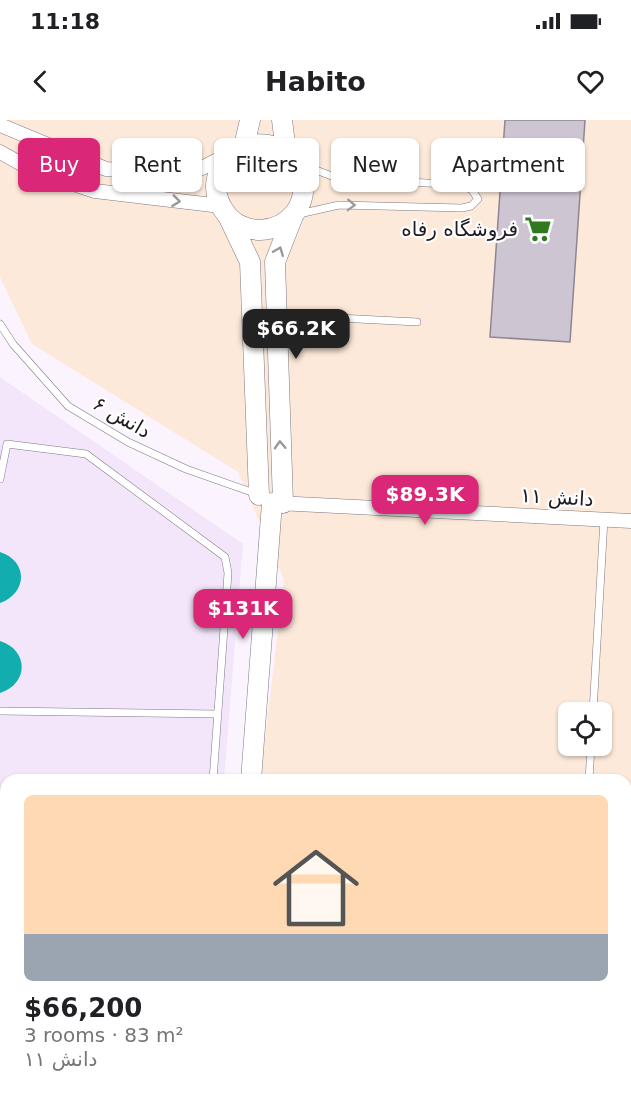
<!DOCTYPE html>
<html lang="en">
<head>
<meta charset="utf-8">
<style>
  :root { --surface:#fff; --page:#f2f2f2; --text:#202124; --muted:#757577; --line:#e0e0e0; --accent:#db2777 }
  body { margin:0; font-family:"DejaVu Sans",Cairo,sans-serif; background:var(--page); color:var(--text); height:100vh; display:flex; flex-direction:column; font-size:22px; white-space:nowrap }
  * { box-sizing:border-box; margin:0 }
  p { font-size:20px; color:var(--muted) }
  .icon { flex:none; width:33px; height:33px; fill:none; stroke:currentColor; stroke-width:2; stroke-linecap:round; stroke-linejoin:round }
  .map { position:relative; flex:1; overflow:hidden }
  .sheet { position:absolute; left:0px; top:654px; width:632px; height:330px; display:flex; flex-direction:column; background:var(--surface); border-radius:18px 18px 0 0; box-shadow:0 2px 4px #0004 }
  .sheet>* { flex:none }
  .guide { position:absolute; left:18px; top:18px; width:596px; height:54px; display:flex; gap:12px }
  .fabs { position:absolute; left:558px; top:582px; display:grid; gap:12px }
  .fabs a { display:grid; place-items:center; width:54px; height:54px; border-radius:9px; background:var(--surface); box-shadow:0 2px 4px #0004; font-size:30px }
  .price { position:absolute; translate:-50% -51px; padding:0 14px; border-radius:12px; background:var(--accent); color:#fff; font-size:20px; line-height:39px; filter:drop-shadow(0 2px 3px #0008) }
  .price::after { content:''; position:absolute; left:50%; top:36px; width:18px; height:14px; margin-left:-9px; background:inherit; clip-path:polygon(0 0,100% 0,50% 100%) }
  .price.current { background:#222; color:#fff }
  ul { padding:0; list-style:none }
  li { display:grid; align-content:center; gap:12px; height:318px; padding:0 24px }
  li+li { border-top:2px solid var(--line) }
  li span { display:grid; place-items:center; height:186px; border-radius:9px; color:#555 }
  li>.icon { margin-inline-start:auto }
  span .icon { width:108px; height:108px; fill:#fffc; stroke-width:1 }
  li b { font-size:26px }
  .pill { padding:0 21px; border-radius:9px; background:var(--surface); box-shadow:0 2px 4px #0004; font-size:21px; line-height:54px }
  .pill.current { background:var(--accent); color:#fff }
  .status { display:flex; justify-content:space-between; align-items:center; height:42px; padding:0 30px; background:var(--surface); direction:ltr }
  .status svg { height:16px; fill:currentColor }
  header { display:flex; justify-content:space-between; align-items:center; height:78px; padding:0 24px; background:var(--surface); font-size:27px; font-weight:600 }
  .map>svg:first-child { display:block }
</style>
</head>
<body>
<div class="status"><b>11:18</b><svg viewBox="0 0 49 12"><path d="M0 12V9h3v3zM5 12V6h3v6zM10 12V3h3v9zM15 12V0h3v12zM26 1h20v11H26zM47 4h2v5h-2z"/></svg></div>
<header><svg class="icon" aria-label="back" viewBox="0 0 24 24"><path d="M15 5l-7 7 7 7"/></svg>Habito<svg class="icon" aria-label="heart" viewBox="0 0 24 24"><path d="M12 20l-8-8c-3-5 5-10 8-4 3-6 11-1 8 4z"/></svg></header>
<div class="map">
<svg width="631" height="984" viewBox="0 0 631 984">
  <rect width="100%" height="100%" fill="#fbf4ff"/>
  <path fill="#fce9d9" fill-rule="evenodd" d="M0 0H631V984H222V978H626V660H260L284 460 238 352 32 224 0 157ZM568 592H602V626H568Z"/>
  <path fill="#f3e6fa" d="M0 257 243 424 224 660H6V978H197V984H0Z"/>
  <path fill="#12adae" d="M0 432C28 441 28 473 0 483Z
    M0 521C29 530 29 564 0 573Z"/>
  <path fill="#cdc5d2" stroke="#8e8692" stroke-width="1.5" d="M505 0H585L570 222 490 217Z"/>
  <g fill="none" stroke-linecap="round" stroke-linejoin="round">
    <defs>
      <path id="lane" d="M299 94 339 85 462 88 471 86 478 79 472 70 463 65 337 58 300 44
        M279 195 417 202
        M0 204 13 224 68 286 128 322 186 349 257 374
        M0 359 7 324 86 334 225 437 228 453 213 660
        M0 591 217 594
        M593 592 604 399
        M589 660 591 626
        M626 706H631
        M0 785H6
        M313 978 327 984
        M189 984 190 978
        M570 984 571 978"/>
      <path id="street" d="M0 5 106 49 158 53 202 48 229 34
        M0 32 34 51 95 71 221 86
        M277 383 631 401"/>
      <path id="secondary" d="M282 0 286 32
        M244 26C317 11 323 107 260 110 248 110 235 105 227 95 206 68 217 42 244 26L250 0
        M229 98 250 142 259 375
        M283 383 275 142 293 96
        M251 660 272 383"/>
    </defs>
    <use href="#lane" stroke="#7f7783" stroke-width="8"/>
    <use href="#street" stroke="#7f7783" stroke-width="15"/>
    <use href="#secondary" stroke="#7f7783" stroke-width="21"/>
    <use href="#lane" stroke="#fff" stroke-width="7"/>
    <use href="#street" stroke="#fff" stroke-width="14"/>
    <use href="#secondary" stroke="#fff" stroke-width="20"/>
  </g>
  <defs><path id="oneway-chevron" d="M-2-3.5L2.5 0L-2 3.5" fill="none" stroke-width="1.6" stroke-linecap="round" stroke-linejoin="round" transform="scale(1.5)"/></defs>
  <g stroke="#9a999b">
    <use href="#oneway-chevron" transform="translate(176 81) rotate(7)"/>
    <use href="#oneway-chevron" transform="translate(351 85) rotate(2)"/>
    <use href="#oneway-chevron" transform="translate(279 131) rotate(-68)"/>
    <use href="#oneway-chevron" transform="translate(280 325) rotate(-92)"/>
  </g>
  <defs>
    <symbol id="supermarket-bare" viewBox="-9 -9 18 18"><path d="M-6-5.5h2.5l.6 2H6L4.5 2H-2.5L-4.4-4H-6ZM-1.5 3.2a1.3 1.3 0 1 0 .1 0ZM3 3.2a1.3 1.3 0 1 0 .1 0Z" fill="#30791f" stroke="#fff" stroke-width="2.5" paint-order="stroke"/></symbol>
  </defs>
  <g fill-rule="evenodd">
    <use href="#supermarket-bare" x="519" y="90" width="38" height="38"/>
  </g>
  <g text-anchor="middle" stroke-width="4.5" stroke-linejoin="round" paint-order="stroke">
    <g font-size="20" fill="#1f1c21" stroke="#fff" text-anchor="end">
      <text x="518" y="116">فروشگاه رفاه</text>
    </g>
    <g font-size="20" fill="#1f1c21" stroke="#fff">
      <text transform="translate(122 297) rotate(30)" y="7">دانش ۶</text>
      <text transform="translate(557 377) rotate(3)" y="7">دانش ۱۱</text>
    </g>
  </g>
</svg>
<div class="fabs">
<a><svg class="icon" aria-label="locate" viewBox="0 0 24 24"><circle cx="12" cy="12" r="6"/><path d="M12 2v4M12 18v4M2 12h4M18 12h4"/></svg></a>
</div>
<b class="price current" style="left:296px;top:240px">$66.2K</b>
<b class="price" style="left:425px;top:406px">$89.3K</b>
<b class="price" style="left:243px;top:520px">$131K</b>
<div class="guide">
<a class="pill current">Buy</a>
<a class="pill">Rent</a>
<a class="pill">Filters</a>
<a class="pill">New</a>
<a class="pill">Apartment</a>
</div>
<section class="sheet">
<ul>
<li><span style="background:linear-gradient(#ffd9b3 75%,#9aa5b1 0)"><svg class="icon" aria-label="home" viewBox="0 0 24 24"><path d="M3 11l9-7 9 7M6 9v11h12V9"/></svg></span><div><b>$66,200</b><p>3 rooms · 83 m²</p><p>دانش ۱۱</p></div></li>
</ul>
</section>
</div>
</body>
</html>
